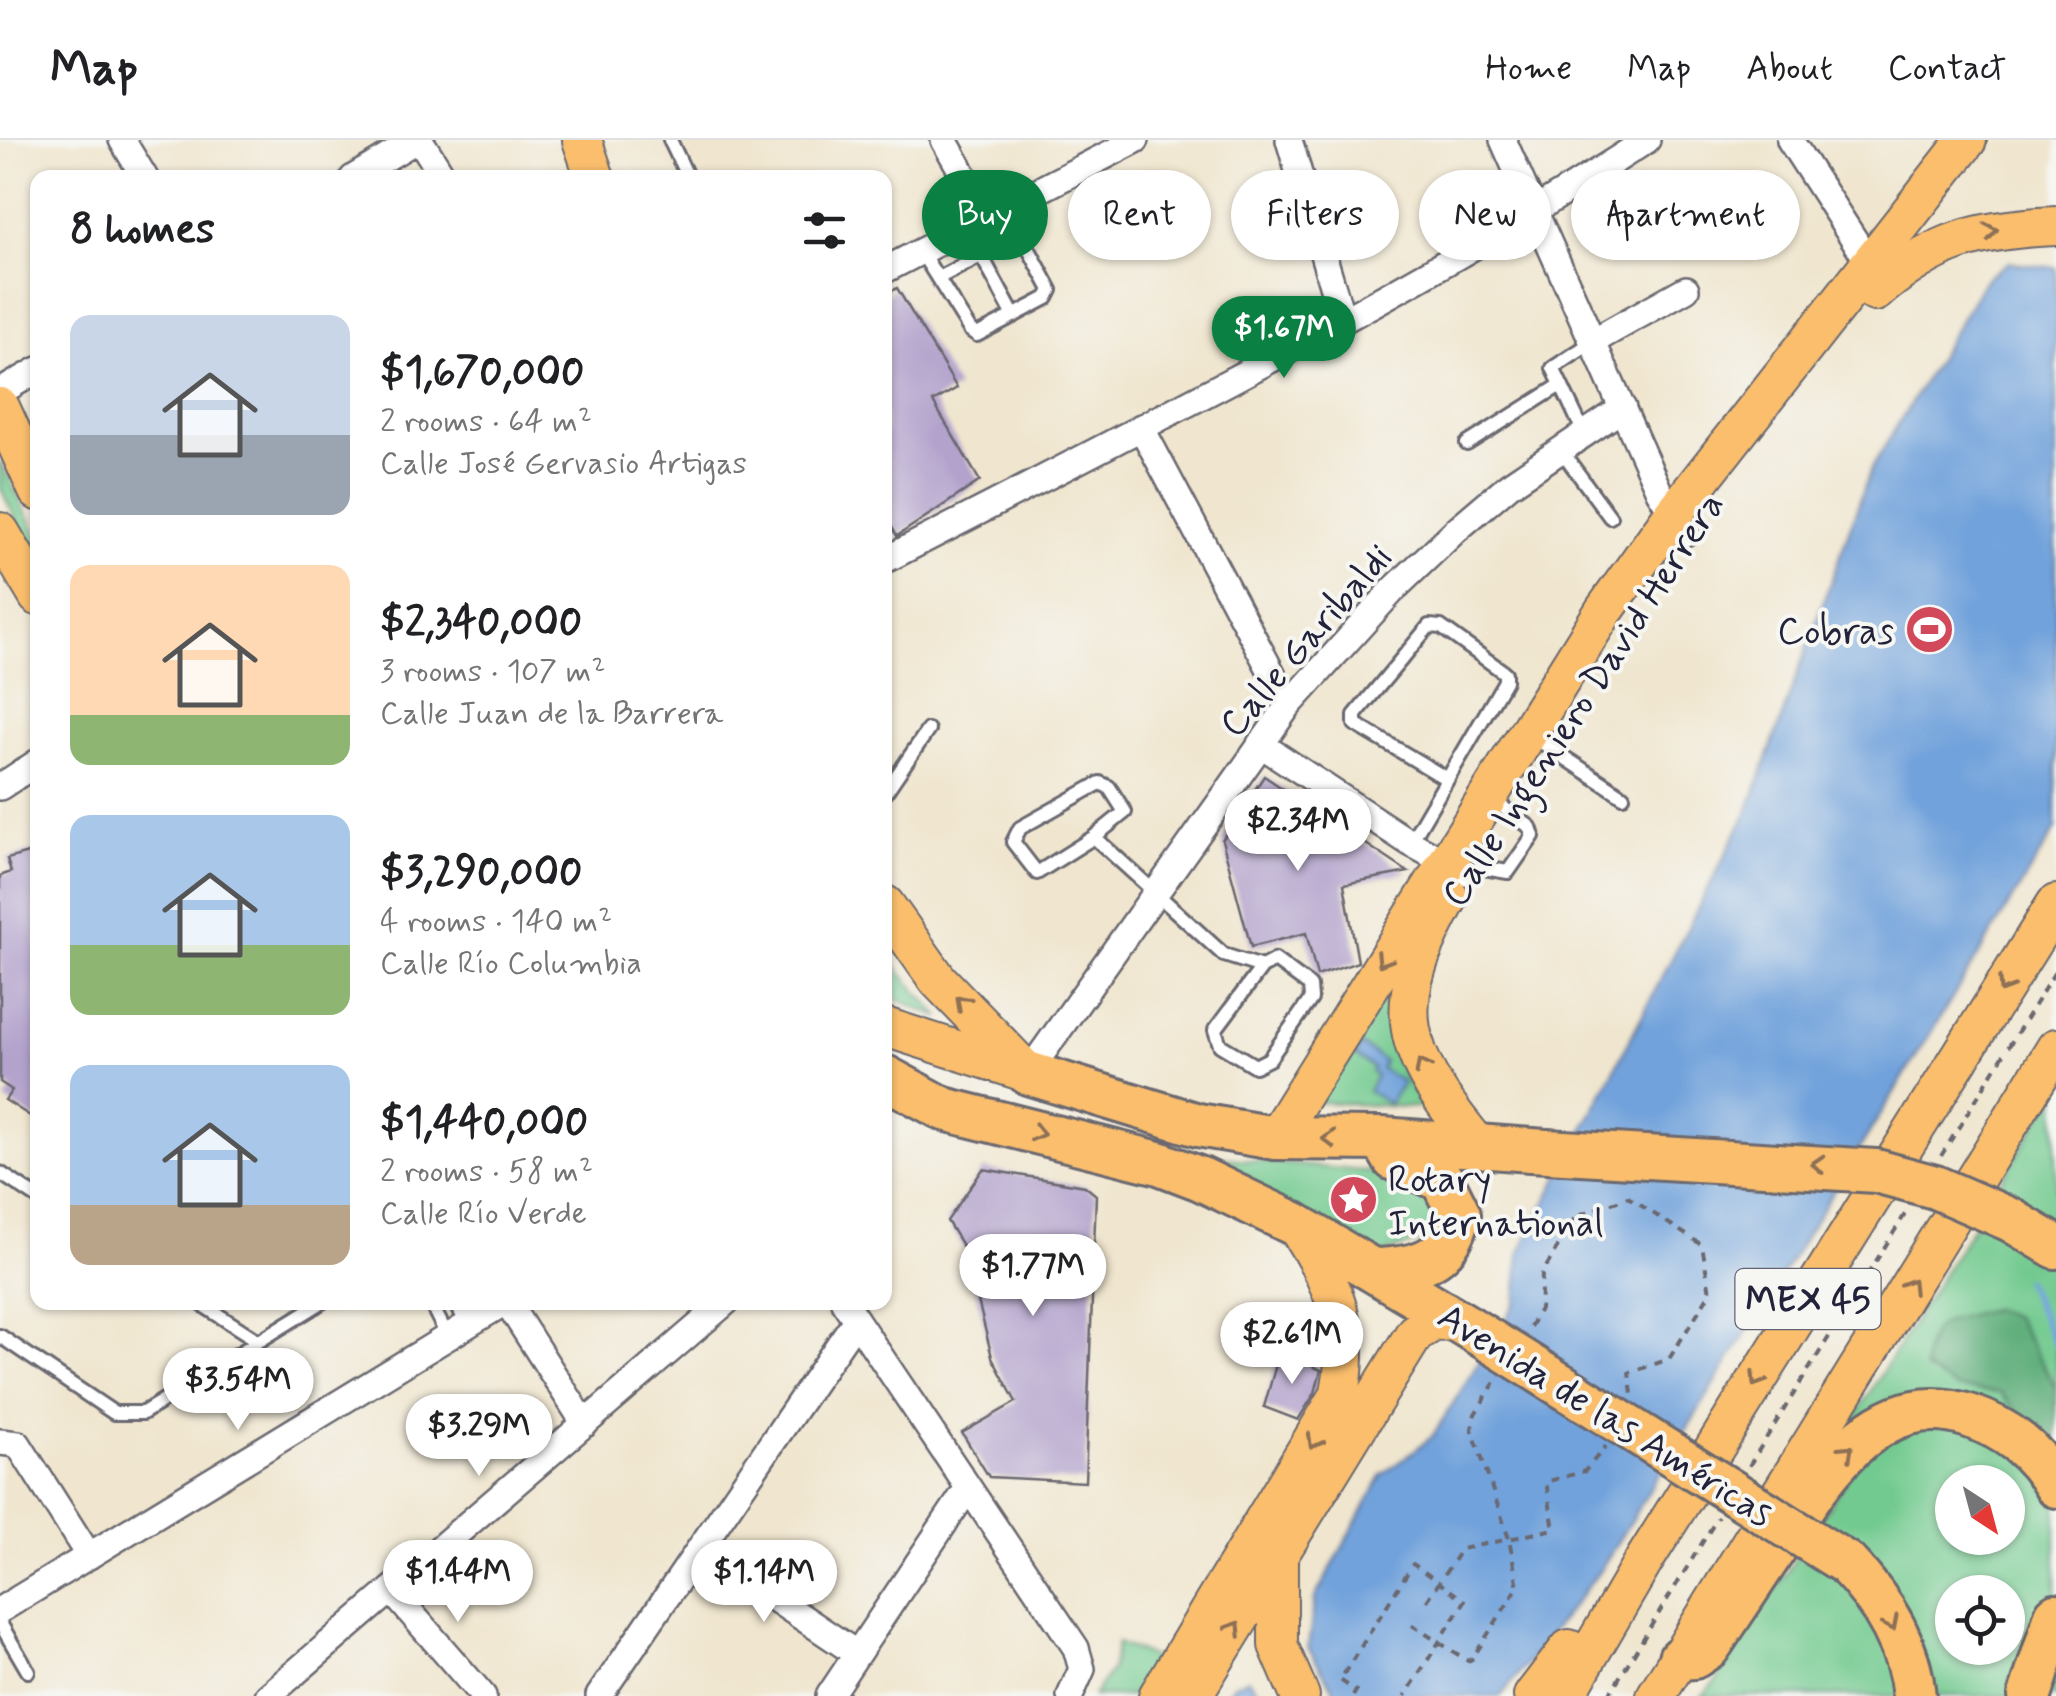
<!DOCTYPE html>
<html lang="en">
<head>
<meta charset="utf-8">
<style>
  :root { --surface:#fff; --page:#f2f2f2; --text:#202124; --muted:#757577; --line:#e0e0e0; --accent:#0b8043 }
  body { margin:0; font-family:Mynerve,sans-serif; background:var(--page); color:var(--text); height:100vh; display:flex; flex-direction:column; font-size:38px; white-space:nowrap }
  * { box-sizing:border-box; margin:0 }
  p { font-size:32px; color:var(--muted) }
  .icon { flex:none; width:55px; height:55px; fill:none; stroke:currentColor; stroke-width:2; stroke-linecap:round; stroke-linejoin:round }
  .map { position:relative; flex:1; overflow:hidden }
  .drawer { position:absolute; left:30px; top:30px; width:862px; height:1140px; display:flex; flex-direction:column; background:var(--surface); border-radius:20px; box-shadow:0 2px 8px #0004 }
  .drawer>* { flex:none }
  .hud { position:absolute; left:922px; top:30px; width:950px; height:90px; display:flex; gap:20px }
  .needle { width:65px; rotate:144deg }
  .buttons { position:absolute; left:1935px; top:1325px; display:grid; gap:20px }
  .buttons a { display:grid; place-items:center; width:90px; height:90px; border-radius:50%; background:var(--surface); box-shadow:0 2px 8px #0004; font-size:50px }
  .price { position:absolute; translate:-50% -85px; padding:0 22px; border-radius:35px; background:#fff; color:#222; font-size:32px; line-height:65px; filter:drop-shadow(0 2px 5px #0008) }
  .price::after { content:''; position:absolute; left:50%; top:60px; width:30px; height:22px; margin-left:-15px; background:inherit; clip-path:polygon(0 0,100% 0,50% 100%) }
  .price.on { background:var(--accent); color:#fff }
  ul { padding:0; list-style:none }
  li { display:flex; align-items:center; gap:30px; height:250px; padding:0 40px }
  li span { display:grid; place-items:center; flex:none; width:280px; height:200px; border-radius:20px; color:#555 }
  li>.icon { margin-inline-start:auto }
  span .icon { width:120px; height:120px; fill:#fffc; stroke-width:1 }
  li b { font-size:42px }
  h2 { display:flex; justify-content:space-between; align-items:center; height:120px; padding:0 40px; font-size:42px }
  .pill { padding:0 35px; border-radius:45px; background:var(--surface); box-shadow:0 2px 8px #0004; font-size:35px; line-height:90px }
  .pill.on { background:var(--accent); color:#fff }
  header { display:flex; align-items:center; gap:60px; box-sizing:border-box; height:140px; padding:0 50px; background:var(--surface); border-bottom:2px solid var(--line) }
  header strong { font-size:48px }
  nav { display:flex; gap:55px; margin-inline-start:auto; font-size:35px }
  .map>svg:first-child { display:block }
</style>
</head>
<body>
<header>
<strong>Map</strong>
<nav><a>Home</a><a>Map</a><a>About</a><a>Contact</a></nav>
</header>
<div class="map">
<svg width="2056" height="1556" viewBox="0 0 2056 1556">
  <rect width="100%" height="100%" fill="#f6f6f2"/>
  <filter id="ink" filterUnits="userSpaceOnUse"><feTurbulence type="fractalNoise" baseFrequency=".01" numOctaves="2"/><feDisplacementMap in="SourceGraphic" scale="20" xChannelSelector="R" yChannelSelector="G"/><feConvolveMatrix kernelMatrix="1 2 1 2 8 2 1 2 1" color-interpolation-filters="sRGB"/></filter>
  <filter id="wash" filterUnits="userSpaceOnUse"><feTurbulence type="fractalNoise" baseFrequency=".0048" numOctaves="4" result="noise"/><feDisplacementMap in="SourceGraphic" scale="40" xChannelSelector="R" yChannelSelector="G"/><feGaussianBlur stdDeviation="2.25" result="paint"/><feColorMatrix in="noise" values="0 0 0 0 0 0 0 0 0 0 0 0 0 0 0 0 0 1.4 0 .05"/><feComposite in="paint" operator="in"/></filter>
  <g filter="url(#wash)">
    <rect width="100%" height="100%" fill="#f0e6cf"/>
    <path fill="#73ca90" stroke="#4a7666" stroke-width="2.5" fill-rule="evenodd" d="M0 320 37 394V422L0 347Z
      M885 815 941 878 885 854Z
      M1385 850C1385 896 1397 932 1426 968L1315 962Z
      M2056 952V1556H1702L1717 1540 1854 1327 1850 1284ZM1952 1342H2008V1398H1952ZM1952 1452H2008V1508H1952Z
      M1182 1014 1419 1036 1435 1046 1444 1094 1381 1115Z
      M1117 1503 1156 1518 1132 1556H1093L1111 1530Z"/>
    <path fill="#5eae7a" stroke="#40685a" stroke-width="2.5" d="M1992 1169 2015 1177 2056 1247V1316L2000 1253 1956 1248 1924 1229C1925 1177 1948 1181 1992 1169Z"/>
    <path fill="#71a2db" stroke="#4a628b" stroke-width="2.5" d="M2009 122 2056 128V689L1599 1432 1501 1556H1338L1308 1508 1315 1458 1382 1335 1432 1297 1516 1163 1520 1112 1749 669 1871 329 1986 138Z
      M1361 905 1384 921 1381 929 1403 942 1389 964 1368 951 1376 936 1371 932 1373 928 1355 915Z
      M1248 1539 1263 1556H1226L1234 1544Z"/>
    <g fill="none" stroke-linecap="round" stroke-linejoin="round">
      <path stroke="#71a2db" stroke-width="6" d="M2025 1141 2056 1206"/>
    </g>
    <g id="blocks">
      <path fill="#b2a2cc" d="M897 148 957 248 933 262 980 341 897 396 885 376V155Z
        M1264 636 1408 732 1344 744 1358 822 1317 836 1306 793 1251 807 1222 700Z
        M38 710V981L5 960 12 950 0 942V736L11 732 7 719Z
        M983 1029 1085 1046 1096 1055 1085 1342 989 1337 962 1293 1016 1262 992 1217 966 1112 947 1081Z
        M1289 1215 1321 1230 1315 1253 1298 1280 1264 1267 1277 1221Z"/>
    </g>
  </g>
  <g filter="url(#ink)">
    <use href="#blocks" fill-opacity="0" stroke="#6a676f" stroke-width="2.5"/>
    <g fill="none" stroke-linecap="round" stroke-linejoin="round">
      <defs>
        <path id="lane" d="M670 0 688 38
          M920 110 970 190 977 195 1047 158 1051 150 1025 102 1016 98 938 138
          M980 113 1014 176
          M1584 293 1553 228 1594 201
          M1467 304 1559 246
          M1560 309 1610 377
          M1532 596 1623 656
          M885 653 928 590
          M1094 697 1125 672 1109 647 1100 643 1020 688 1013 702 1037 733 1094 697 1224 815 1262 827 1275 820 1310 846 1311 859 1269 919 1255 926 1220 905 1215 890 1262 827
          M1410 703 1505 541V533L1441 487 1429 486 1355 575V584L1447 639
          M1464 732 1484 728 1508 732 1533 696 1530 687 1504 668
          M0 1033 38 1058
          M198 1162 257 1200
          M430 1162 448 1197
          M455 1162 468 1185
          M0 1196 114 1273H143L322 1162
          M0 1483 28 1531"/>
        <path id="street" d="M122 0 145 38
          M420 0 444 38
          M944 0 987 76
          M1289 0 1342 178
          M1503 0 1659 351 1685 393
          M1790 0 1870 124
          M353 38 416 0
          M885 130 1136 0
          M1595 200 1686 149
          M0 252 38 230
          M1141 287 1289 565
          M885 420C1142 287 1404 158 1647 0
          M1260 604 1410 703 1464 732
          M0 647 38 622
          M1028 933 1289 565 1394 449 1456 390 1509 345 1623 268
          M507 1162 585 1284
          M844 1162 1076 1508 1082 1529 1070 1556
          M0 1302 18 1304 89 1416
          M702 1410 857 1514
          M391 1450 483 1556
          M0 1470 505 1162
          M268 1556 726 1162
          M599 1556 856 1180
          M829 1556 968 1348"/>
        <path id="primary" d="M582 0 595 38
          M1875 152C1934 101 1979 89 2056 86
          M0 267 38 351
          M0 392 38 456
          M1449 757C1386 869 1400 910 1478 1005
          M885 765 938 840 1028 933
          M885 887 1028 933
          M1275 998 1604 471 1672 376 1967 0
          M1278 1420V1505L1300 1556
          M1158 1556 1339 1256C1355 1190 1331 1138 1295 1084
          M1192 1556 1415 1193 1433 1182 1457 1181
          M1533 1556 1569 1509
          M1565 1556 1645 1419 2056 764
          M1656 1556 2056 908"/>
        <path id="highway" d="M1028 933 1198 985 1275 998 1382 999 1531 1010
          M885 937 944 969 1159 1023 1201 1039 1295 1084 1468 1187
          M2011 1080 2056 1107
          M1373 1130C1416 1129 1450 1122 1459 1074L1442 1040 1394 1019 1386 1005
          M1846 1423C1882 1460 1909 1503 1914 1556
          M1680 1518 1694 1517 1709 1507C1733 1471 1757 1435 1781 1399 1824 1335 1879 1246 1969 1276 2008 1289 2035 1311 2056 1346
          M2030 1556 2056 1475"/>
      </defs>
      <use href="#lane" stroke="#6a676f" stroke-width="18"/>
      <use href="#street" stroke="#6a676f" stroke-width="30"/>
      <use href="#primary" stroke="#6a676f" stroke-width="42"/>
      <use href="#highway" stroke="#6a676f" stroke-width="48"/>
      <path stroke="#6a676f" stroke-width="4" stroke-dasharray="8 8" stroke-linecap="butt" d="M1941 1016 2056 830
        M1530 1187 1540 1169 1542 1134 1576 1076 1628 1057 1702 1105 1710 1153 1669 1219 1629 1233 1632 1254
        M1749 1326 1907 1071
        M1427 1461 1461 1409 1509 1399 1472 1289 1475 1274 1495 1242
        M1412 1485 1468 1521 1472 1519 1518 1447 1509 1399 1554 1389 1546 1342 1585 1331 1606 1306
        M1353 1556 1356 1551 1340 1540 1413 1424 1465 1461 1405 1556
        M1608 1556 1718 1377"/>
      <use href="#lane" stroke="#fff" stroke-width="12"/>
      <use href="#street" stroke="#fff" stroke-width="25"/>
      <use href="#primary" stroke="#fabe6d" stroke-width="38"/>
      <use href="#highway" stroke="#fabe6d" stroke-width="42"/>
      <defs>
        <path id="highway-bridge" d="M1531 1010 1876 1031 1935 1047 2011 1080
          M1468 1187 1846 1423"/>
      </defs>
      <use href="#highway-bridge" stroke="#6a676f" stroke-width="48" stroke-linecap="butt"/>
      <use href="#highway-bridge" stroke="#fabe6d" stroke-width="42"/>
    </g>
    <defs><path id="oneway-chevron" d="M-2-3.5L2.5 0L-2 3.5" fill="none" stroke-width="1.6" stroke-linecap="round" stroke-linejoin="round" transform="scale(2.5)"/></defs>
    <g stroke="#8e7054">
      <use href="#oneway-chevron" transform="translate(1991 91) rotate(-11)"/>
      <use href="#oneway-chevron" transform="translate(1383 820) rotate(122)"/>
      <use href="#oneway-chevron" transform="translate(2004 846) rotate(122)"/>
      <use href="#oneway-chevron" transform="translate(962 862) rotate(-137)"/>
      <use href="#oneway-chevron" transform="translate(1422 926) rotate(-117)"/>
      <use href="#oneway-chevron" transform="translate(1038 993) rotate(14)"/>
      <use href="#oneway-chevron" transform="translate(1329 999) rotate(-180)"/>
      <use href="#oneway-chevron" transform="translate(1818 1024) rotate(-177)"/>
      <use href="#oneway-chevron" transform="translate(1910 1145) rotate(-58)"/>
      <use href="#oneway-chevron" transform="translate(1757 1240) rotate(122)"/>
      <use href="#oneway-chevron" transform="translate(1314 1302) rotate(120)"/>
      <use href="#oneway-chevron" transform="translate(1847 1311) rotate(-43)"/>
      <use href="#oneway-chevron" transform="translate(1891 1484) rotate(63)"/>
      <use href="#oneway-chevron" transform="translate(1235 1488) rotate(-58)"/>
    </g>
  </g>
  <defs>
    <symbol id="stadium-disc" viewBox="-11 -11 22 22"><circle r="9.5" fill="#d1495b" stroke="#f6f6f2"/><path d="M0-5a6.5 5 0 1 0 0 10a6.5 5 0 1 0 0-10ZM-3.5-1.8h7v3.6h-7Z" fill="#fff"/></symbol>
    <symbol id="sight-disc" viewBox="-11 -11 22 22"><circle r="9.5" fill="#d1495b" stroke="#f6f6f2"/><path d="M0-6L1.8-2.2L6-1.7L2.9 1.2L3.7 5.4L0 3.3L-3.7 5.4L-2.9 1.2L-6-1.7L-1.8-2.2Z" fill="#fff"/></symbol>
  </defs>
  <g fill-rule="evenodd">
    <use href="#stadium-disc" x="1902" y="462" width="55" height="55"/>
    <use href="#sight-disc" x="1326" y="1032" width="55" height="55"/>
  </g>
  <g text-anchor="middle" stroke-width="8" stroke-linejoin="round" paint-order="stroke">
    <rect fill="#f6f6f2" stroke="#626272" stroke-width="2.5" x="1735.5" y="1129" width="145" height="60" rx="8"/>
    <g font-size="35" font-weight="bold" fill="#22223b">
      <text x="1808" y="1171">MEX 45</text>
    </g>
    <g font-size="38" fill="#22223b" stroke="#f6f6f2" text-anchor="end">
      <text x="1894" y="503">Cobras</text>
      <text x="1388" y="1051" text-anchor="start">Rotary<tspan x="1388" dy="44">International</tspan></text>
    </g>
    <g font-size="38" fill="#22223b" stroke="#f6f6f2">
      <text transform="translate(1305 500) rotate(-49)" y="13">Calle Garibaldi</text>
      <text transform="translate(1582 559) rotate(-57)" y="13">Calle Ingeniero David Herrera</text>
      <text transform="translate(1606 1274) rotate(32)" y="13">Avenida de las Américas</text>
    </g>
  </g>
</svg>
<div class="buttons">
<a><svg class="needle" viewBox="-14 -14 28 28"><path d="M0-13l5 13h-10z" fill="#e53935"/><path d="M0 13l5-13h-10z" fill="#757577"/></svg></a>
<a><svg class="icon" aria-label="locate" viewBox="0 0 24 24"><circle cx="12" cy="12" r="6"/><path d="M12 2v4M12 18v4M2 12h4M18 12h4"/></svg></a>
</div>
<b class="price on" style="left:1284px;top:241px">$1.67M</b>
<b class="price" style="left:1298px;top:734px">$2.34M</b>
<b class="price" style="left:1033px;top:1179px">$1.77M</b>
<b class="price" style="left:1292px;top:1247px">$2.61M</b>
<b class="price" style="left:238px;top:1293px">$3.54M</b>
<b class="price" style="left:479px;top:1339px">$3.29M</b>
<b class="price" style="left:458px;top:1485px">$1.44M</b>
<b class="price" style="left:764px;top:1485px">$1.14M</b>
<div class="hud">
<a class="pill on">Buy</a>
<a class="pill">Rent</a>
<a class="pill">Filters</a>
<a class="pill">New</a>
<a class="pill">Apartment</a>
</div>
<section class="drawer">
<h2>8 homes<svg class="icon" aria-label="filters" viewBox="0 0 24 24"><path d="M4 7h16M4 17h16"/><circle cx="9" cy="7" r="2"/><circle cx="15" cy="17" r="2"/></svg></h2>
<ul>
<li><span style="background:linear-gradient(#c9d6e8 60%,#9aa5b1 0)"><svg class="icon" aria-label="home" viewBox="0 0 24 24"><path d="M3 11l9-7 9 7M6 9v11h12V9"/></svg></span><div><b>$1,670,000</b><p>2 rooms · 64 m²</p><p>Calle José Gervasio Artigas</p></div></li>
<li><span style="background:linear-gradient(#ffd9b3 75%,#8fb573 0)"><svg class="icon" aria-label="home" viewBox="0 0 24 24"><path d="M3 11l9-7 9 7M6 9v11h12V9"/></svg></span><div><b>$2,340,000</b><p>3 rooms · 107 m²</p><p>Calle Juan de la Barrera</p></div></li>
<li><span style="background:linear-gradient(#a9c7e8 65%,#8fb573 0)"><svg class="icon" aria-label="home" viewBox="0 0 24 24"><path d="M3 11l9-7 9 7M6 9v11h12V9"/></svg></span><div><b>$3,290,000</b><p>4 rooms · 140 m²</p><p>Calle Río Columbia</p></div></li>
<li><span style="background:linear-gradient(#a9c7e8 70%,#b9a48a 0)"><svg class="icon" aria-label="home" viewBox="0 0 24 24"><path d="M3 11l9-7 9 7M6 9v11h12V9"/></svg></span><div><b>$1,440,000</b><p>2 rooms · 58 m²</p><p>Calle Río Verde</p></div></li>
</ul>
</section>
</div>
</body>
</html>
